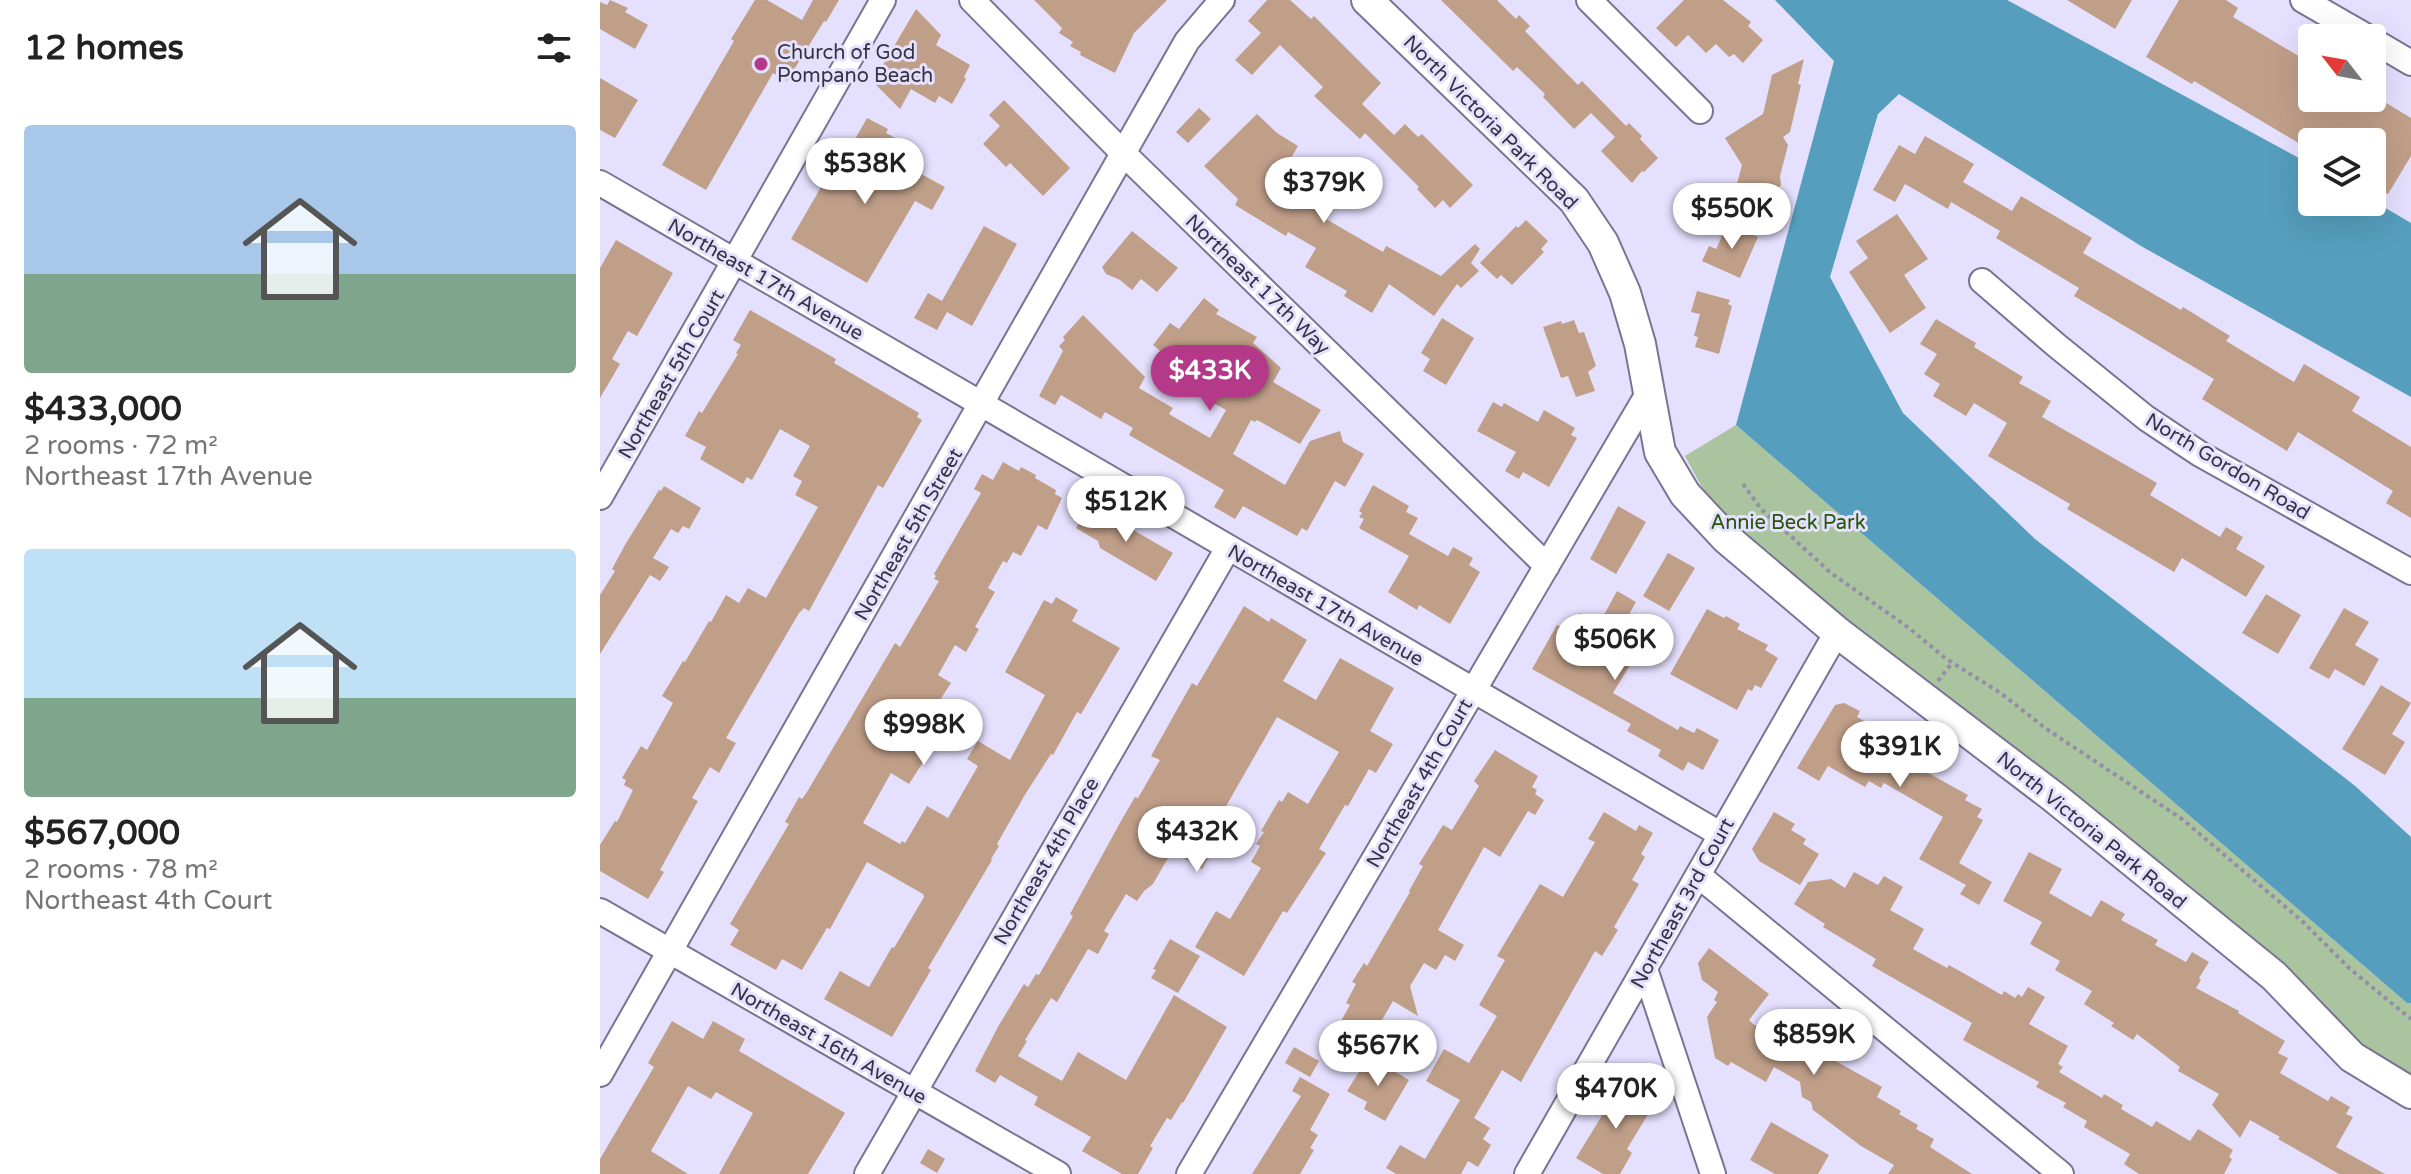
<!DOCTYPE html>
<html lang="en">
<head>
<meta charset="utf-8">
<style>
  :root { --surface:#fff; --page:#f6f6f6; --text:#222; --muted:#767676; --accent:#b53989 }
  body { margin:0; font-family:"Varela Round",sans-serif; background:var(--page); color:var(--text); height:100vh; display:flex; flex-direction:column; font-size:30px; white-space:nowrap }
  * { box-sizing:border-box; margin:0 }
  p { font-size:26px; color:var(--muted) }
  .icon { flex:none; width:44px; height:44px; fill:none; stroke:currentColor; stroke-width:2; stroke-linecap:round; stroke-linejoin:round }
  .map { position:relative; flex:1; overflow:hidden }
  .panel { display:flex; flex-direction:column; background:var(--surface); width:600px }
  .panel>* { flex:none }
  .needle { width:52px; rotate:301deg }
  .tools { position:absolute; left:1698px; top:24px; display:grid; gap:16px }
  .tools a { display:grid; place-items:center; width:88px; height:88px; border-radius:8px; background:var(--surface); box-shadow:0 8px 32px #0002; font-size:40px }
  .price { position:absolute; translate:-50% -68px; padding:0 18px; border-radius:28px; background:#fff; color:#222; font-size:26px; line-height:52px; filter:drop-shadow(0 2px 4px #0008) }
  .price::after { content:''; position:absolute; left:50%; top:48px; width:24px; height:18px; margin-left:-12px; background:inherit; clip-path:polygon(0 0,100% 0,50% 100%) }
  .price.active { background:var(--accent); color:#fff }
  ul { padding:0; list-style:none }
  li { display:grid; align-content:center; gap:16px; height:424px; padding:0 24px }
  li span { display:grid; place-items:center; height:248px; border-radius:8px; color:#555 }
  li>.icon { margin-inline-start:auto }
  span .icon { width:144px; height:144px; fill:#fffc; stroke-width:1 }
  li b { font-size:34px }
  h2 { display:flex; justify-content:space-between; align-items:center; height:96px; padding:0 24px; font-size:34px }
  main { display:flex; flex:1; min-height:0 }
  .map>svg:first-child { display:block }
</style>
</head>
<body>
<main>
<section class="panel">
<h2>12 homes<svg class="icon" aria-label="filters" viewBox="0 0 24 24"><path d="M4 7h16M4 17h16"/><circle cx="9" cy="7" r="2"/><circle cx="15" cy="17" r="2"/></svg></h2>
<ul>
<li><span style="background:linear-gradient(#a9c7e8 60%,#7fa58c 0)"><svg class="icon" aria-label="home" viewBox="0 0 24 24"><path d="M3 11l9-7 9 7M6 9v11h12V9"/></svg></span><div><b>$433,000</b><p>2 rooms · 72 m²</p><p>Northeast 17th Avenue</p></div></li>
<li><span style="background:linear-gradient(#bfe0f5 60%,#7fa58c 0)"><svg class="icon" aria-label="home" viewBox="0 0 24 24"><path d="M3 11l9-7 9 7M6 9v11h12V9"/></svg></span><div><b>$567,000</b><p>2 rooms · 78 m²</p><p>Northeast 4th Court</p></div></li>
</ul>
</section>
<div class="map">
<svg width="1811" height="1174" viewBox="0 0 1811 1174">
  <rect width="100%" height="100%" fill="#e5e0fe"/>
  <path fill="#aac4a0" d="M1136 425 1807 1003H1811V1082L1775 1060 1667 952 1186 572 1133 526 1106 495 1085 456Z"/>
  <path fill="#559ebd" d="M1175 0H1407L1712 165V202H1772V200L1811 223V397L1541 246 1299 94 1278 114 1230 277 1303 413 1435 539 1754 785 1811 837V1003H1807L1136 425 1234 61Z"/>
  <path fill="#c09f89" d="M10 0 28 8 25 12 48 25 35 49 0 29V2L7 5Z
    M155 0H167L202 20 213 0H239L226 22 224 21 187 81 173 73 106 190 62 165 134 41 131 39Z
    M434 0H567L534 33 515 73 480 55 481 52 470 46 473 42 459 33 462 28Z
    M667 0H690L711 19 714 16 781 83 762 104 794 135 805 124 818 137 822 134 873 185 850 208 843 200 835 208 817 189 819 187 765 133 760 139 714 96 723 87 680 45 652 75 635 60 661 33 648 21Z
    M841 0H897L916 19 919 15 930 26 925 31 978 85 982 81 1026 126 1029 123 1042 136 1040 139 1058 158 1044 172 1042 171 1032 183 1001 151 1015 137 991 113 974 129 943 97 945 94 917 67 913 71Z
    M1084 0H1123L1151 22 1148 26 1163 40 1143 63 1134 54 1129 57 1116 44 1106 53 1088 35 1076 47 1056 28Z
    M1467 0H1532L1515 29Z
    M1579 0H1626L1638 8 1633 17 1712 64V98H1778L1811 118V156L1788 194 1772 185V142H1712V151L1594 81 1592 84 1546 57Z
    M316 9 341 35 336 45 370 65 364 77 366 79 352 104 339 96 335 103 311 89 300 109 273 82Z
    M1204 59 1198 84 1201 85 1190 132 1183 137 1188 145 1180 176 1181 185 1173 195 1170 205 1137 196 1140 184H1137L1142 165 1125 138 1163 114 1172 75Z
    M0 78 38 100 15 138 0 130Z
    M404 100 470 168 443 196 410 163 406 167 383 144 400 126 389 115Z
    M599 108 611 119 588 143 576 132Z
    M657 114 677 133 698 146 691 158 701 164 690 183 732 209 726 219 783 252 786 246 841 276 875 244 880 249 871 263 879 271 861 288 857 284 834 316 789 284 772 313 744 296 747 291 705 267 716 248 688 232 686 236 635 205 638 199 604 166Z
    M267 118 288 129 286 133 301 141 292 158 345 187 332 210 315 201 267 283 191 239 231 170 246 179 262 150 257 148 260 142 255 139Z
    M1325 136 1374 164 1363 182 1412 211 1421 196 1492 238 1483 253 1581 310 1583 307 1630 336 1626 341 1694 382 1704 364 1760 397 1752 411 1811 447V518L1786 503 1793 491 1698 432 1687 451 1602 399 1614 379 1474 296 1479 288 1396 238 1400 231 1351 202 1348 209 1305 184 1295 202 1273 190 1299 145 1315 154Z
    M1297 214 1328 259 1304 275 1326 308 1290 333 1249 272 1268 258 1256 241Z
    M926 220 948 241 941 249 944 252 912 285 901 275 897 279 880 263 916 226 918 228Z
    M1128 224 1158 237 1140 278 1102 261 1109 246 1116 249Z
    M384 226 417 244 372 326 347 312 337 330 314 318 328 293 342 301Z
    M532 231 578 268 557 292 541 279 532 290 520 280 506 274 502 267Z
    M16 240 73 273 37 336 28 331 12 359 20 364 0 398V268Z
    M1097 291 1130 300 1128 304 1132 306 1119 354 1095 347 1098 337 1094 336 1100 314 1091 312Z
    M604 298 619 310 616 314 657 337 653 343 681 368 673 382 721 410 700 444 657 420 655 422 651 420 633 454 685 485 710 441 740 431 743 442 764 454 745 487 735 481 707 531 702 528 697 536 643 506 635 519 614 507 624 490 529 435 533 428 505 412 501 419 461 395 455 405 439 396 463 351 459 346 465 340 463 337 483 315 545 377 539 388 573 408 569 414 610 438 626 410 582 385 588 374 553 345 570 323 579 329Z
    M150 310 236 359 234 363 319 413 317 417 322 420 283 488 278 485 209 611 204 608 199 613 126 738 136 743 119 773 110 767 92 798 98 801 60 870 64 872 48 899 0 871V845L15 821 17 822 33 790 24 785 26 780 22 778 41 746 47 750 73 703 62 696 83 661 85 662 109 621 111 622 126 595 139 603 148 588 166 598 218 507 195 495 202 481 193 476 210 446 180 429 152 480 147 477 143 484 100 459 106 447 85 436 99 411 102 413 138 354 136 353 141 345 133 340Z
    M842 318 874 338 846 385 823 371 830 359 821 353Z
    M1336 319 1376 343 1374 347 1423 377 1419 383 1451 401 1442 417 1557 483 1550 495 1620 537 1626 527 1643 537 1636 549 1665 566 1646 597 1582 558 1574 572 1467 509 1470 504 1388 456 1407 423 1374 403 1366 416 1333 396 1340 384 1324 374 1337 354 1320 344Z
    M974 320 979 333 984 332 996 366 988 372 995 391 976 397 968 376 961 378 943 327 961 321 962 324Z
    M893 402 902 407 904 403 938 422 944 410 975 428 971 435 977 438 949 487 923 472 919 479 905 471 916 452 877 431Z
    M403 462 419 471 421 467 436 475 435 478 456 490 455 494 462 498 447 530 438 525 421 556 413 552 407 563 403 561 388 588 395 592 375 627 379 629 366 652 355 645 338 675 351 683 340 700 355 709 334 745 309 784 291 773 263 823 300 844 302 841 305 843 327 806 348 818 378 766 367 759 378 741 410 760 445 695 405 672 444 600 452 604 456 597 478 610 472 621 520 648 481 714 477 712 453 755 451 754 426 793 397 844 399 846 391 859 392 860 328 968 331 970 292 1037 224 999 240 971 269 987 292 947 294 948 324 897 323 894 267 862 230 929 227 928 202 970 182 959 176 970 130 945 139 930 130 924 189 824 185 822 199 797 202 799 207 792 295 643 300 647 339 581 334 579 336 576 334 574 381 493 374 489 382 474 393 480Z
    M773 485 809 506 806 512 818 518 809 534 848 556 853 547 873 558 869 565 880 572 850 624 819 605 817 610 788 592 809 556 759 528 764 519 759 517 762 513 759 511Z
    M64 486 101 508 89 529 83 526 78 533 71 529 53 558 69 567 60 581 50 575 0 654V595L15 571 12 569 25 545 59 490 61 491Z
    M1018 506 1046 522 1016 574 990 559Z
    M497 509 573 553 556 581 500 548 498 541 476 528 485 511 493 516Z
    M1068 553 1095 568 1069 611 1043 596Z
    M1017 591 1036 602 1011 647 1033 660 1013 693 1078 730 1080 726 1094 733 1097 728 1119 740 1103 770 1088 762 1083 771 1058 756 1061 750 1027 731 1031 724 932 669 957 625 964 629 971 616 976 619 980 613 999 624Z
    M1666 594 1701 615 1678 654 1642 633Z
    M644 606 669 622 671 618 707 640 683 681 716 700 740 658 794 688 770 731 793 744 776 773 769 769 748 806 745 805 719 849 726 853 687 913 683 911 644 976 595 947 616 911 630 919 661 868 651 862 660 846 656 844 664 832 661 831 679 800 682 802 688 792 708 804 739 752 677 717 625 808 633 812 602 869 572 851 553 884 544 891 537 901 526 894 504 931 509 934 498 954 488 949 457 1002 451 998 425 1040 427 1041 418 1056 462 1081 478 1052 526 1080 574 995 627 1027 583 1103 582 1102 571 1120 567 1118 550 1146 553 1148 538 1174H522L482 1151 491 1137 434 1105 438 1097 400 1075 395 1083 375 1071 399 1025 424 984 428 987 436 974 439 975 473 916 470 914 521 821 535 797 538 798 560 760 551 756 592 683 597 686Z
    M1744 608 1769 622 1755 645 1779 659 1764 686 1735 669 1729 679 1709 668Z
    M1107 609 1124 618 1126 616 1140 624 1137 629 1168 645 1165 650 1178 658 1161 688 1155 685 1152 691 1148 689 1137 710 1070 674Z
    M1781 685 1811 703 1792 734 1805 742 1785 775 1742 749Z
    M1244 703 1260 711 1257 717 1295 738 1293 741 1305 748 1299 757 1368 795 1365 800 1382 809 1377 817 1383 820 1359 863 1392 882 1379 905 1360 894 1366 885 1319 859 1343 817 1284 783 1281 788 1269 781 1265 787 1228 766 1219 781 1197 768 1235 705Z
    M895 750 938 776 932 787 937 790 935 794 944 800 935 815 928 811 900 857 884 847 838 930 864 945 855 961 845 955 836 970 824 963 810 986 818 1016 793 1001 766 1047 736 1030 750 1005 746 1003 756 984 752 982 764 963 767 966 810 892 809 891 823 866 819 864 843 825 852 830 879 786 874 781Z
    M1004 812 1036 831 1039 825 1053 833 1041 854 1045 857 1032 880 1039 884 1014 927 1018 930 1002 956 995 951 921 1082 902 1070 874 1118 890 1128 883 1139 891 1145 878 1167 868 1161 861 1174H796L786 1168 800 1145 825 1159 860 1100 826 1081 844 1049 869 1063 897 1016 879 1005 905 960 897 956 940 884 963 897 995 842 988 839Z
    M1174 812 1195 824 1191 830 1206 839 1203 844 1219 854 1200 885 1159 861 1152 849Z
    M1429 852 1462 869 1449 893 1491 917 1501 900 1525 914 1521 920 1558 940 1555 945 1586 962 1592 952 1609 962 1599 978 1601 980 1596 988 1639 1011 1638 1013 1685 1041 1678 1053 1688 1058 1680 1073 1728 1101 1731 1096 1750 1107 1746 1114 1753 1117 1736 1147 1785 1174H1739L1678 1139 1680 1137 1650 1120 1640 1138 1612 1105 1619 1094 1578 1071 1580 1067 1537 1034 1533 1040 1511 1026 1514 1023 1484 1004 1492 991 1455 970 1460 961 1430 944 1442 922 1403 901Z
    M1254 872 1278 885 1284 876 1303 887 1290 910 1324 929 1313 949 1347 968 1349 965 1402 995 1404 991 1415 998 1418 994 1422 997 1428 987 1445 997 1429 1024 1468 1046 1458 1064 1463 1067 1459 1072 1502 1098 1504 1094 1523 1105 1521 1109 1552 1127 1556 1121 1590 1141 1598 1129 1633 1150 1629 1157 1632 1159 1624 1174H1539L1524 1164 1530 1154 1484 1127 1487 1121 1463 1107 1466 1103 1436 1087 1439 1082 1363 1040 1372 1023 1272 966 1276 959 1223 927 1225 924 1194 904 1208 882 1231 879 1245 888Z
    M570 939 600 956 578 993 551 978 556 970 553 969Z
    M1109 948 1169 994 1149 1020 1153 1024 1188 1044 1185 1049 1218 1068 1225 1055 1282 1087 1277 1097 1301 1111 1299 1114 1318 1125 1316 1129 1334 1139 1330 1147 1372 1174H1288L1294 1165 1261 1146 1213 1110 1211 1102 1202 1097 1200 1082 1174 1067 1166 1082 1131 1062 1128 1066 1115 1058 1107 1017 1117 1002 1114 1000 1118 992 1102 980 1098 963Z
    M72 1021 103 1039 113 1021 145 1039 139 1051 245 1113 208 1174H119L153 1113 116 1092 111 1099 88 1086 51 1151 88 1174H0V1159L54 1067 48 1063Z
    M694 1047 719 1061 710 1077 685 1063Z
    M769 1056 809 1080 785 1121 764 1109 767 1102 747 1091Z
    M700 1077 730 1094 710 1130 718 1135 710 1148 714 1150 700 1174H652L701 1096 692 1091Z
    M1023 1081 1056 1101 1027 1149 1032 1153 1020 1174H1003L976 1158Z
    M1171 1122 1229 1155 1218 1174H1175L1150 1160Z
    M328 1149 345 1159 337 1173 320 1163Z"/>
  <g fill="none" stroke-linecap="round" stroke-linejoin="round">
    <defs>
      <path id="minor" d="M372 0 524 154 947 566
        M989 0 1100 111
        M1703 0 1769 38
        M1772 40 1811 63
        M0 183C373 400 748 615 1120 834
        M1382 281 1456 345 1546 418 1600 454 1811 572
        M0 497 283 0
        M1098 875 1461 1174
        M0 911 458 1174
        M1045 969 1113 1174
        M0 1074 587 41 622 0
        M267 1174 628 548
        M589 1174 1049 392
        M927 1174 1237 632"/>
      <path id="tertiary" d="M767 0 974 200 1003 243 1025 293 1040 344 1060 452 1085 494 1126 538 1237 632 1455 798 1674 976 1752 1057 1811 1093"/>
    </defs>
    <use href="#minor" stroke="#797394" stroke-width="28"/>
    <use href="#tertiary" stroke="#797394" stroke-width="34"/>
    <path stroke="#938fa6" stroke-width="4" stroke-dasharray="4 4" stroke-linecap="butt" d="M1143 484 1161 509 1231 573 1309 628 1345 658 1402 694 1445 728 1582 819 1702 921 1750 969 1811 1019
      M1338 681 1352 663"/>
    <use href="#minor" stroke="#fff" stroke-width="24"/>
    <use href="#tertiary" stroke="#fff" stroke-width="30"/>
  </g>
  <circle fill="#b53989" stroke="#e5e0fe" stroke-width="3" cx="161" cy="64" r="8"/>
  <g text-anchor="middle" stroke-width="6" stroke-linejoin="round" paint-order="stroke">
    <g font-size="20" fill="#353241" stroke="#e5e0fe" text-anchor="start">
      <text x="177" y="59">Church of God<tspan x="177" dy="23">Pompano Beach</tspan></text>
    </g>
    <g font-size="20" fill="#353241" stroke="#e5e0fe">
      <text transform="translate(891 122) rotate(45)" y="7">North Victoria Park Road</text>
      <text transform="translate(166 279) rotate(30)" y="7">Northeast 17th Avenue</text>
      <text transform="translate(658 284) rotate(44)" y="7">Northeast 17th Way</text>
      <text transform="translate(71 374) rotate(-60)" y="7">Northeast 5th Court</text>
      <text transform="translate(1628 466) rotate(31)" y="7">North Gordon Road</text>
      <text transform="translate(308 534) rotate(-60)" y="7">Northeast 5th Street</text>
      <text transform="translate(726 605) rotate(30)" y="7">Northeast 17th Avenue</text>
      <text transform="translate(819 783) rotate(-60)" y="7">Northeast 4th Court</text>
      <text transform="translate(1492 830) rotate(39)" y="7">North Victoria Park Road</text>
      <text transform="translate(446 861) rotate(-60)" y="7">Northeast 4th Place</text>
      <text transform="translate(1082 903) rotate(-61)" y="7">Northeast 3rd Court</text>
      <text transform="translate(229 1043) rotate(30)" y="7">Northeast 16th Avenue</text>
    </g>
    <g font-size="20" fill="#245404" stroke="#e5e0fe">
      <text x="1188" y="529">Annie Beck Park</text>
    </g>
  </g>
</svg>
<div class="tools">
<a><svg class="needle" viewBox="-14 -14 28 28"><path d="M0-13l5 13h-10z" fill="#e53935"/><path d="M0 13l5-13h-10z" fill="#767676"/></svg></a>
<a><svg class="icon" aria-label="layers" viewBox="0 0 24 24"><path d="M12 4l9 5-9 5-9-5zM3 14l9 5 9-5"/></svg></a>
</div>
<b class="price" style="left:265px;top:206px">$538K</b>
<b class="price" style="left:724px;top:225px">$379K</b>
<b class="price" style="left:1132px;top:251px">$550K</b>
<b class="price active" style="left:610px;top:413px">$433K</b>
<b class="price" style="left:526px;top:544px">$512K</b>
<b class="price" style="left:1015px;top:682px">$506K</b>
<b class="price" style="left:324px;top:767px">$998K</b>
<b class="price" style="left:1300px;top:789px">$391K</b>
<b class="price" style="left:597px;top:874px">$432K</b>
<b class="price" style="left:1214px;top:1077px">$859K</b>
<b class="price" style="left:778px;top:1088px">$567K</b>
<b class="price" style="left:1016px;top:1131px">$470K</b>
</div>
</main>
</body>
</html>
